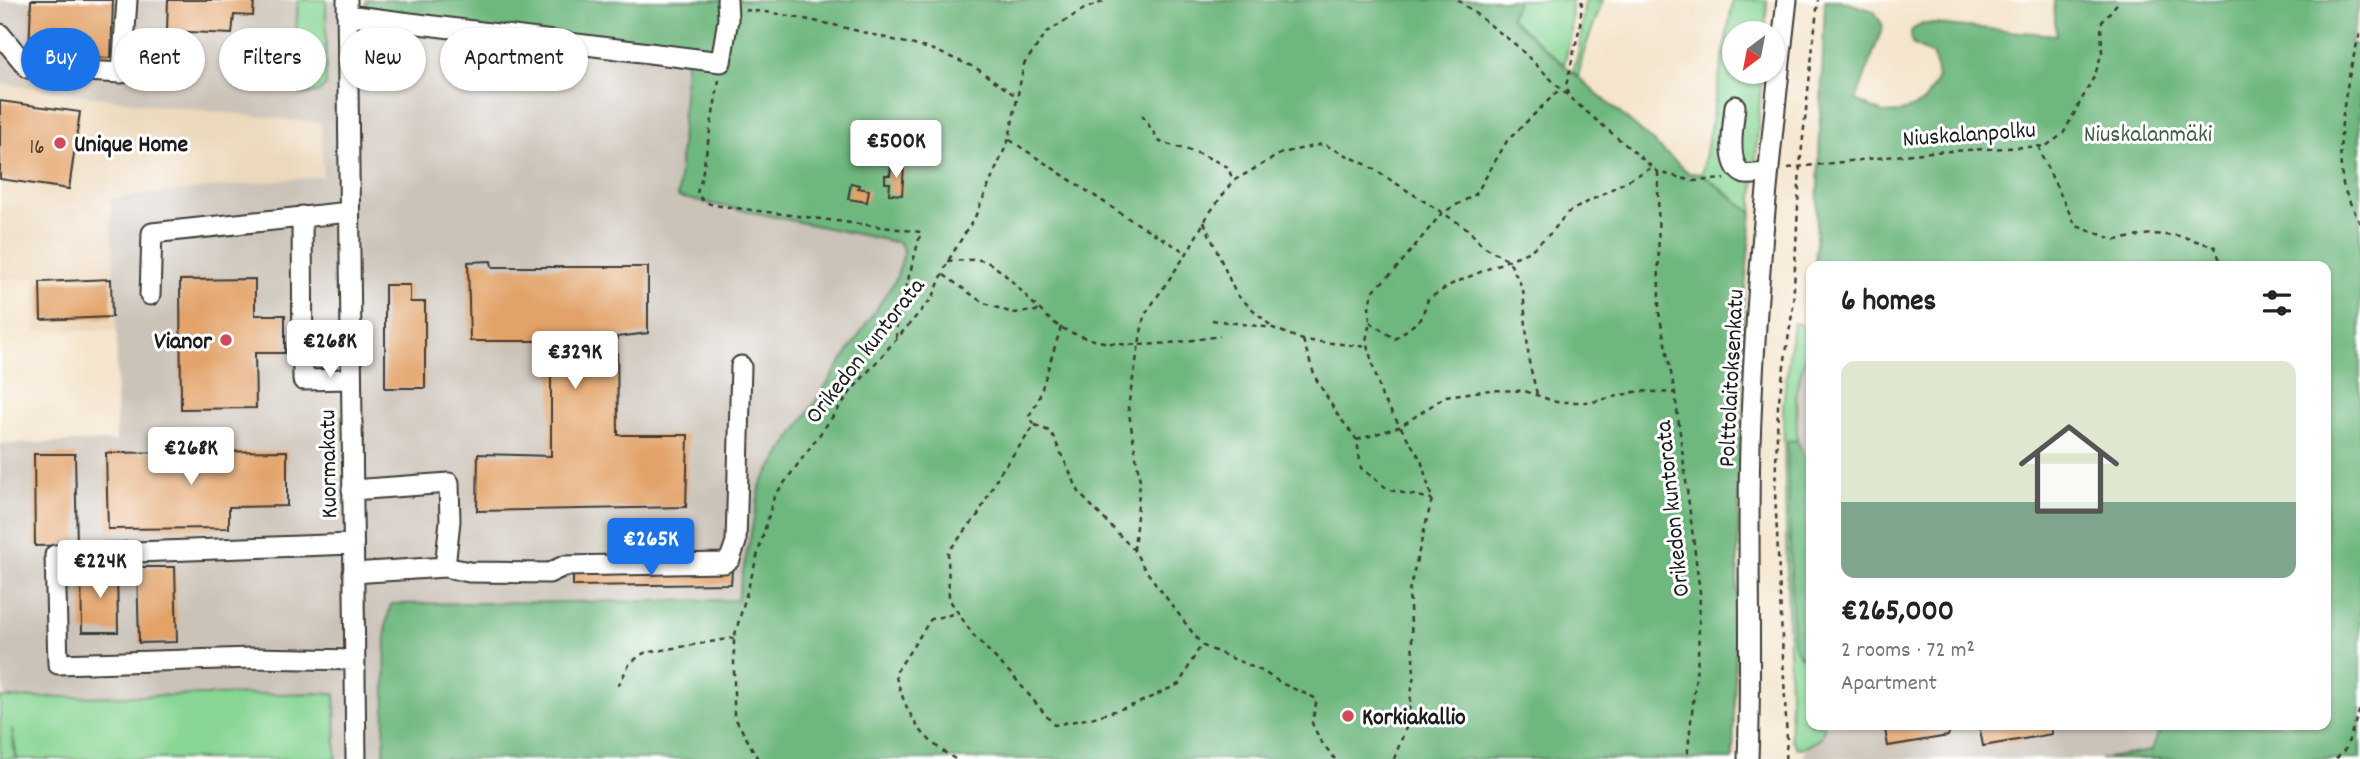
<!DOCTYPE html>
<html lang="en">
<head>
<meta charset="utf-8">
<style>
  :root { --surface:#fff; --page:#f2f2f2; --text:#222; --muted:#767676; --accent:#1a73e8 }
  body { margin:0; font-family:Dekko,sans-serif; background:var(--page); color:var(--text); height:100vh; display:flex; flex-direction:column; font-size:26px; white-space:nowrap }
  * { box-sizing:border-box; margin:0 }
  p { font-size:23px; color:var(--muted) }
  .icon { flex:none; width:38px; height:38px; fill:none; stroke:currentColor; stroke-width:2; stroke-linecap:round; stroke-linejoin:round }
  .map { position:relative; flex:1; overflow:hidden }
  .sheet { position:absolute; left:1806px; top:261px; width:525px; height:469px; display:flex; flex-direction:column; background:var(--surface); border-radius:14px; box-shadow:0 2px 5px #0004 }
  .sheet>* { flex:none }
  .banner { position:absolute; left:21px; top:28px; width:665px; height:63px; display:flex; gap:14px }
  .needle { width:46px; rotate:212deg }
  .controls { position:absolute; left:1722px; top:21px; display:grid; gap:14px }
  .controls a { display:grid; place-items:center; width:63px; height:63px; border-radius:50%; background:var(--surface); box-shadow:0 2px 5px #0004; font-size:35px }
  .price { position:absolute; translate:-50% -60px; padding:0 16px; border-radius:7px; background:#fff; color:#222; font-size:23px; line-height:46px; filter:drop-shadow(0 2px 4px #0008) }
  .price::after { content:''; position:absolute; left:50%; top:42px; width:21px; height:16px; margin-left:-10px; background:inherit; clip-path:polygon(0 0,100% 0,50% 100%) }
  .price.selected { background:var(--accent); color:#fff }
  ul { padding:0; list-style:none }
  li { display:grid; align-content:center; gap:14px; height:371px; padding:0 35px }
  li span { display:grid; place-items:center; height:217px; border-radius:14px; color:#555 }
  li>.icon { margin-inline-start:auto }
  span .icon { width:126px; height:126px; fill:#fffc; stroke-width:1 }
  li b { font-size:30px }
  h2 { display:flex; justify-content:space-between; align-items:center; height:84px; padding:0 35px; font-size:30px }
  .pill { padding:0 24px; border-radius:32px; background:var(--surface); box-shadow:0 2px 5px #0004; font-size:24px; line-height:63px }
  .pill.selected { background:var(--accent); color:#fff }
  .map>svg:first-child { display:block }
</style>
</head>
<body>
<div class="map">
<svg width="2360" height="759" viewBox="0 0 2360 759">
  <rect width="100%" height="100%" fill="#fff"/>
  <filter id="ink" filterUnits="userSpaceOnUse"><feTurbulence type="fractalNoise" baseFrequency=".0143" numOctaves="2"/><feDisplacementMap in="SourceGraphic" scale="14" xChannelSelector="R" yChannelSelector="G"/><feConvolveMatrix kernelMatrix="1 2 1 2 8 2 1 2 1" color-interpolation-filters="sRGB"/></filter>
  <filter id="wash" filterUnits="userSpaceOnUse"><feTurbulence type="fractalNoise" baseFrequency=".00686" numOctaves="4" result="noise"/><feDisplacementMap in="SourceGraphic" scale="28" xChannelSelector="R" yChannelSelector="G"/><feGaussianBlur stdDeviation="1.57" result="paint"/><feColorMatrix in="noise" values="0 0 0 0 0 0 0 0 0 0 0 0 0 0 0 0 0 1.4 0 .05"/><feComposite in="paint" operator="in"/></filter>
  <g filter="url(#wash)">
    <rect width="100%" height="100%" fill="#f4e5cc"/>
    <path fill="#ecd8ba" d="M0 83 152 105 321 123 323 176 110 198 117 330 36 331 35 278 0 279Z"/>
    <path fill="#cbc3b8" d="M0 0H355L365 20 686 60 901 243 904 252 896 279 761 484 737 600 391 604 386 624 384 759H15L0 665V444L116 441 117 330 110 198 323 176 321 123 152 105 0 83Z
      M1811 340V473L1797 440 1796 390Z
      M1825 725H2162L2151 751 2100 759H1804L1806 747 1820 739Z"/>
    <path fill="#89d695" stroke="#527958" stroke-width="2" d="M298 0H326V85L318 93 300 94 293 82Z
      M1518 0H1572L1571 34 1564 65 1510 18Z
      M1585 0H1603L1584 51 1578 77 1573 72 1579 51Z
      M1733 0H1767L1765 33H1734V72H1762L1752 213 1702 174Z
      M1793 323 1799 324 1811 335 1796 390 1797 440 1787 442 1800 656 1811 659V724L1825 725 1820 739 1806 747 1797 748 1791 738 1783 405Z
      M335 693 336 759H17L12 729 15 759H0V698Z"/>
    <path fill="#6eb77e" stroke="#456a4d" stroke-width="2" d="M366 0H1518L1510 18 1689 173 1702 174 1752 213 1744 302 1733 759H384L386 624 391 604 737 600 761 484 896 279 904 252 900 243 678 197 686 60 364 20Z
      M1825 0H1839L1874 11 1883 26 1856 100 1882 113 1902 112 1924 102 1938 78 1934 55 1912 44 1911 31 1922 23 2056 35 2054 0H2360L2351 43 2360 47V759H2100L2151 751 2162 725 2326 724V266H1815Z
      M1797 440 1811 473V659L1800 656 1793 643 1787 441Z"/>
    <g id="blocks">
      <path fill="#e2a267" d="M31 0H113L111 58 29 55Z
        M168 0H254L253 16 234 15 232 34 167 31Z
        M0 101 80 112 69 189 0 179Z
        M891 165 904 166 902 195 889 194 890 183H885V175H890Z
        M851 183 859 185 858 188 869 190 867 202 848 199Z
        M491 261 492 267H648V333L617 337 618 435H688L686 507 477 511 478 454 551 456V341H470L468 262Z
        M111 279 112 317 41 320 40 282Z
        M255 279V315H285V353H255L256 408 181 409 180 280Z
        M385 285H410V302H425V388H385Z
        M287 451V506L229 507V528L108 529 106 453Z
        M34 454H75L77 545 35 546Z
        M137 567H175L177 642 139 643Z
        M81 568H117L118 632H82Z
        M732 570 731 584 573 586V571Z
        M1884 724H1952L1948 736 1888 746Z
        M1979 724H2051L2052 734 1983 746Z"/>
    </g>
  </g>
  <g filter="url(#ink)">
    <use href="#blocks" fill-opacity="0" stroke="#3c3a36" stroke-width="2"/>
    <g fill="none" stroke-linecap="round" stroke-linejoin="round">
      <defs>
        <path id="minor" d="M347 0 356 759
          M347 15 721 62 728 19 727 0
          M0 34 28 68 122 73 127 0
          M1735 106C1734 123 1724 167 1745 174 1751 175 1761 173 1767 173
          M302 216 303 380 350 379
          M150 295 152 233 349 212
          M352 490 449 483 450 521 445 567 469 572 549 573 564 566 724 563 730 559 736 542 741 366
          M353 544 55 555 58 664 253 658 355 660
          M353 573 445 567
          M1748 759C1752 654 1747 550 1750 445 1755 296 1770 148 1787 0"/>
      </defs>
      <use href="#minor" stroke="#3c3a36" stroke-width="23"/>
      <path stroke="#3c3a36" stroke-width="2.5" stroke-dasharray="5 5" stroke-linecap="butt" d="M1458 0 1516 45 1569 97 1658 172 1693 181 1725 179
        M745 10 774 13 834 25 934 50 976 68 1016 96
        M2360 34C2347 75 2335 142 2343 184 2346 197 2355 211 2360 224
        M719 80 702 176 697 193 703 201 713 205 921 232 897 321 896 341
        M1568 94 1566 86 1580 26 1582 0
        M1142 115 1160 142 1201 154 1228 167 1233 181
        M1010 140 1128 218 1187 253
        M2039 146 2041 155 2076 226 2116 240 2151 234 2181 236 2215 247 2222 266
        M1788 168 1931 152 2046 146 2063 134 2095 75 2102 52 2101 23 2120 0
        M1658 172 1659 313 1675 393 1700 593 1698 656 1687 759
        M1204 222 1236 294 1273 328
        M948 261C958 261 970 259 980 260 1005 264 1036 314 1062 328 1111 354 1168 344 1220 336
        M944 275 982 302 1012 313 1038 311
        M1212 320 1273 328 1303 340 1369 347
        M1370 322 1395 339 1421 319 1428 299 1452 284 1530 251 1552 232 1567 213 1651 168
        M1061 327 1038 401 1029 416 1035 425 999 474 978 515 948 552 949 599 973 635 1014 677 1054 725 1091 718 1134 705 1179 684 1201 645 1262 671 1283 684 1317 699 1312 723 1320 740 1335 759
        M1303 340 1315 377 1337 414 1357 440 1361 468 1389 490 1432 499
        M1035 425 1051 432 1080 494 1134 550 1144 568 1201 644
        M1357 440 1401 426 1446 396 1490 390 1525 391 1556 402H1592L1639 391 1675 393
        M1134 550 1140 481 1128 407 1144 316 1187 253 1208 215 1233 181 1282 153 1323 144 1367 165 1468 229 1482 245 1509 261 1523 289 1529 362 1537 394
        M618 686 630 663 644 653 734 638
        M758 759 734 716V638L774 497 852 390 933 297 948 261 975 217 1009 139 1024 64 1047 32 1084 9 1108 0
        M955 759C918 737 907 714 895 674L931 619 958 613
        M1394 759 1407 725 1414 673 1409 591 1432 499 1421 460 1382 397 1366 341 1370 322 1369 303 1374 290 1395 270 1442 213 1476 194 1507 141 1560 89
        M1785 759 1787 741 1775 492 1778 406 1793 307 1800 165 1818 0
        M2336 759 2346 748 2360 709"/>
      <use href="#minor" stroke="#fff" stroke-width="19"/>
    </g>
  </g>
  <g fill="#d1495b" stroke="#fff" stroke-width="2.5">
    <circle cx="60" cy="143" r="7"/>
    <circle cx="226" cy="340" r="7"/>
    <circle cx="1348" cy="716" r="7"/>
  </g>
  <g text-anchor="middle" stroke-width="6" stroke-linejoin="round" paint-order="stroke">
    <g font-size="21" fill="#4e3e2f">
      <text x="37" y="153">16</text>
    </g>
    <g font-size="24" fill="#1c1c1c" stroke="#fff">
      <text transform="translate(1969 133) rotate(-4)" y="8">Niuskalanpolku</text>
      <text transform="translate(864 350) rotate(-52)" y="8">Orikedon kuntorata</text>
      <text transform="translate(1730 378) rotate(-87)" y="8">Polttolaitoksenkatu</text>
      <text transform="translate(327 464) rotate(-91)" y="8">Kuormakatu</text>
      <text transform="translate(1671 509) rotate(-96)" y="8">Orikedon kuntorata</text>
    </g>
    <g font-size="24" fill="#425d46" stroke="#fff">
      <text x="2148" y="141">Niuskalanmäki</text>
    </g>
    <g font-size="24" font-weight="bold" fill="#1c1c1c" stroke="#fff" text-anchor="start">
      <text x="74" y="151">Unique Home</text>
      <text x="212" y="348" text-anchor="end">Vianor</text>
      <text x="1362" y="724">Korkiakallio</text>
    </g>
  </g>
</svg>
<div class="controls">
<a><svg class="needle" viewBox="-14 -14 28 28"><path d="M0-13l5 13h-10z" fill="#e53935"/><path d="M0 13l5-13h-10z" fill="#767676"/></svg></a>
</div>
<b class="price" style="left:896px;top:180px">€500K</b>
<b class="price" style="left:330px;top:380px">€268K</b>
<b class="price" style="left:575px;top:391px">€329K</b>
<b class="price" style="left:191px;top:487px">€268K</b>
<b class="price selected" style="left:651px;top:578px">€265K</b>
<b class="price" style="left:100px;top:600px">€224K</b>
<div class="banner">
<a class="pill selected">Buy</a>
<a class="pill">Rent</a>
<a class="pill">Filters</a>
<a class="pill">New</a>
<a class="pill">Apartment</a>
</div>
<section class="sheet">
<h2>6 homes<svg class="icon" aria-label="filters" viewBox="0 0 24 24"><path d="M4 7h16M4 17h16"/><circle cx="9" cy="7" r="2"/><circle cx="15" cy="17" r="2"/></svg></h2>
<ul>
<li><span style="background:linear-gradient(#dfe7d0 65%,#7fa58c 0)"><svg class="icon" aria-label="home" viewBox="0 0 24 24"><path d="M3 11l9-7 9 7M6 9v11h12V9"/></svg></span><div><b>€265,000</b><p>2 rooms · 72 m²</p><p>Apartment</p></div></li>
</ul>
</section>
</div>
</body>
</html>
